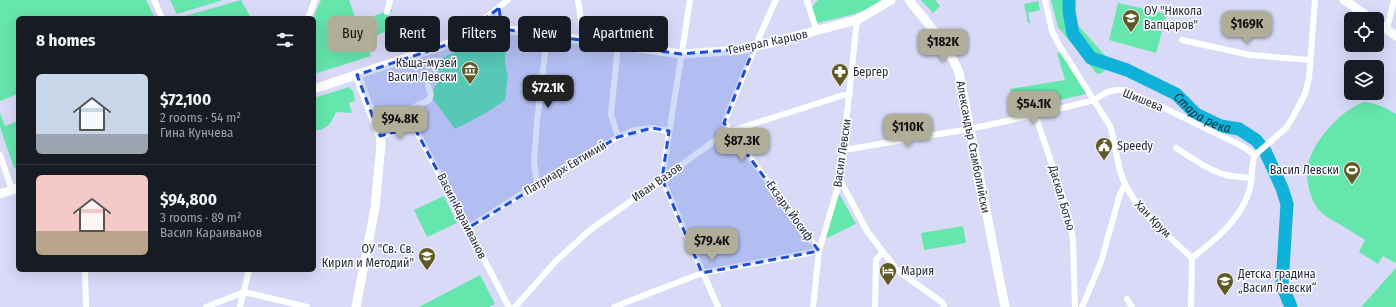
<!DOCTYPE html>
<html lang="en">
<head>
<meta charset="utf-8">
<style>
  :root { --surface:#171b24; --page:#242831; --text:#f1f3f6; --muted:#9ea1a6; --line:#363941; --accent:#b0ae98 }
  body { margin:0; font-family:"Fira Sans Condensed",sans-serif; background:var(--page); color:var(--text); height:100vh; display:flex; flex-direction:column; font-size:15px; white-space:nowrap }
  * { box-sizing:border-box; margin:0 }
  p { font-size:13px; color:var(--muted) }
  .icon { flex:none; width:22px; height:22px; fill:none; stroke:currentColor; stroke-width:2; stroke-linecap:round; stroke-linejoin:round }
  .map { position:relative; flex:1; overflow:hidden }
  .drawer { position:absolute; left:16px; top:16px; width:300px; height:256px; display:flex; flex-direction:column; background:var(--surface); border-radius:6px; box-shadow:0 4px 16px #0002 }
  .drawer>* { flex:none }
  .hud { position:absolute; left:328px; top:16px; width:380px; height:36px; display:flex; gap:8px }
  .buttons { position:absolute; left:1344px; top:12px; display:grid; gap:8px }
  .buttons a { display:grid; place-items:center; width:40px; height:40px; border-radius:6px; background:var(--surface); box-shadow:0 4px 16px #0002; font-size:20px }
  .price { position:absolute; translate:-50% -34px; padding:0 9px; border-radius:8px; background:var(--accent); color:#111; font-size:13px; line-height:26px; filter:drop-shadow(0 1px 2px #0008) }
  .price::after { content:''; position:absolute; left:50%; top:24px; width:12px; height:9px; margin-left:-6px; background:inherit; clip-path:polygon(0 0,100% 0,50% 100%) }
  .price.on { background:#222; color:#fff }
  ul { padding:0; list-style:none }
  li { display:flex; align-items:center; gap:12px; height:100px; padding:0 20px }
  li+li { border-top:1px solid var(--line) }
  li span { display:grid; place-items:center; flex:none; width:112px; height:80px; border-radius:6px; color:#555 }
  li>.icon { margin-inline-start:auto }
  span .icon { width:48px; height:48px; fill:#fffc; stroke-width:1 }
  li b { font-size:17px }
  h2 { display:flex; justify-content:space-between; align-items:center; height:48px; padding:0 20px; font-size:17px }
  .pill { padding:0 14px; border-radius:6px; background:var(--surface); box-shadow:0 4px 16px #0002; font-size:14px; line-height:36px }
  .pill.on { background:var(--accent); color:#111 }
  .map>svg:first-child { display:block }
</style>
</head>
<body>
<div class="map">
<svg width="1396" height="307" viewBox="0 0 1396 307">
  <rect width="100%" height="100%" fill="#d8daf8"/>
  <path fill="#65e6ad" d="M0 0H146L155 18H18V94L0 101Z
    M170 0H223L177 14Z
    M241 0 251 18H178Z
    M321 0H349L357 22 393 9 386 20 388 30 366 41 371 56 314 74 313 18Z
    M818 0H882L865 10 851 15 817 23 811 8Z
    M921 0H935L940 6 933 13Z
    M1051 0H1074L1073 11 1076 23 1111 62 1102 73 1097 74 1058 27Z
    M1038 1 1040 10 1028 13 1030 23H1028L1024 4Z
    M1118 3 1167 14 1156 53 1109 40Z
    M506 37 505 59 506 69 508 75 505 100 486 113 455 129 430 95 443 74 437 69V61C454 52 487 38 506 37Z
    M1063 52 1090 93 1016 110 1010 89 1065 80 1057 53Z
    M349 87 353 91 355 101 349 103 352 113 336 112C332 122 327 131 314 130V98Z
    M1364 102C1376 103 1385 107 1396 114V263L1383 256 1378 264 1359 252 1365 240C1355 233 1344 227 1334 221 1330 218 1324 216 1321 212 1311 203 1304 177 1308 164 1314 140 1341 110 1364 102Z
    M0 113 5 126 18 121V167L14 168 0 127Z
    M837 190 856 224 823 240Z
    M444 196 457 223 427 237 414 210Z
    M963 226 966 243 924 250 921 233Z
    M1396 268V307H1361Z
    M480 275 495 304 489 307H419Z"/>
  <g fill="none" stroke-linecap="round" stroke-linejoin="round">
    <path stroke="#10b2da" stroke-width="13" id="s1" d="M1069 0V11L1073 34 1091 58 1127 70 1176 94 1196 114 1221 126 1239 129 1256 140 1265 151 1282 188 1287 204 1282 285 1291 307"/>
    <path stroke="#fff" stroke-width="6" d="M154 0 162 18
      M578 0 583 34V40
      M690 0 662 179 718 307
      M808 0 807 1 817 32
      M1045 0 1052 31 1059 45 1110 126C1115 141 1116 158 1121 174 1131 207 1167 234 1192 258L1191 307
      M499 8 498 16 502 29
      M387 12 390 0
      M308 18 315 0
      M1387 29 1394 0
      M458 39 508 0
      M1182 40 1250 55 1310 60
      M428 86 431 94 429 100 406 111 509 307
      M1035 115 1055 173 1070 221 1073 239 1075 307
      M380 136 414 126
      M618 137 611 114 618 45
      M1176 148C1192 158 1208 170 1226 175 1234 177 1243 177 1252 178
      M844 150 969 129 1035 115 1094 100 1107 92 1116 90H1122L1156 104 1242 146 1255 155
      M0 155 12 190
      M840 180 867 231 897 270 943 303 944 307
      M537 184 534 162 537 121 547 36
      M468 228 537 184 618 137 635 130 652 128 669 131
      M1192 258C1215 240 1242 219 1250 188 1252 177 1251 166 1255 155L1286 128 1293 117 1305 94 1309 78 1315 0
      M85 270 86 307
      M1127 299 1132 307
      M206 307 244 292 307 307
      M240 307 249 270
      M515 307 556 261 590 230 662 179 721 136 731 131 850 93
      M614 307 702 273 819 251 726 125 725 121C741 81 757 40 776 0
      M813 307 819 251 840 180 857 20
      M875 307 876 260 883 252
      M1082 307 1085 300 1101 262 1120 194 1125 184"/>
    <path stroke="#fff" stroke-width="9" d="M909 0C926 22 950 47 959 73L1005 307
      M1344 0 1372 19
      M1377 22 1396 36
      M314 89 490 30 502 29 681 54 743 50 849 22 857 20 891 0
      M0 194 18 188
      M356 307 375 208 381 144 380 136 357 75"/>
  </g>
  <path fill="#1d4ed8" fill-opacity="0.2" stroke="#1d4ed8" stroke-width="3" stroke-dasharray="8 5" stroke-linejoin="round" d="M499 8 502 29 681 54 754 48 724 123 819 251 702 273 662 179 669 131 652 128 618 137 468 228 414 127 380 136 357 75 452 43Z"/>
  <defs>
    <symbol id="school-pin" viewBox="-11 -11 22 30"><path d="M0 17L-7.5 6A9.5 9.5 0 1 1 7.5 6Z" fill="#605926" stroke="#fefefe"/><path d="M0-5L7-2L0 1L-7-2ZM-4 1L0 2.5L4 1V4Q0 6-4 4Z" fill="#fff"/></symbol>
    <symbol id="museum-pin" viewBox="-11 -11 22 30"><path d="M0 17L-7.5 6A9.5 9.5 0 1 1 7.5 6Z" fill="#605926" stroke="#fefefe"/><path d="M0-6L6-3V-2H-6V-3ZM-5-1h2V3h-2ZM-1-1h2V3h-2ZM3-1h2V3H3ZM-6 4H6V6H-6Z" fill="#fff"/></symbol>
    <symbol id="pharmacy-pin" viewBox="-11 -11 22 30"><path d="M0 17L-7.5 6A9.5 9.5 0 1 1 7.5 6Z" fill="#605926" stroke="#fefefe"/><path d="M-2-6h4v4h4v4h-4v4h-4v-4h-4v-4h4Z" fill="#fff"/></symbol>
    <symbol id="civic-pin" viewBox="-11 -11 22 30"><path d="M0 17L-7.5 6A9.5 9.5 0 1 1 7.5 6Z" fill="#605926" stroke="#fefefe"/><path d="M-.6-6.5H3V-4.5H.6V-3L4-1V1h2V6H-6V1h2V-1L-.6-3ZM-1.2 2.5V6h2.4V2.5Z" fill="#fff"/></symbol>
    <symbol id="stadium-pin" viewBox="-11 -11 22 30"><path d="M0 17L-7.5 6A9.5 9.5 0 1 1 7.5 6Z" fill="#605926" stroke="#fefefe"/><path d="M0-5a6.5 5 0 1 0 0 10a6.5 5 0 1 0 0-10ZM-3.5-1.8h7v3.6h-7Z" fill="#fff"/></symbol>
    <symbol id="hotel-pin" viewBox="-11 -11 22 30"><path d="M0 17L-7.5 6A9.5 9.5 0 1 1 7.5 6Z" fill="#605926" stroke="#fefefe"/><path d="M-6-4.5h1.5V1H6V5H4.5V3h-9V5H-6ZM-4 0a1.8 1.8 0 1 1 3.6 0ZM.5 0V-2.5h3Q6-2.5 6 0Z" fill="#fff"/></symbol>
  </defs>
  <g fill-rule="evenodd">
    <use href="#school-pin" x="1121" y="8" width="20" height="27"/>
    <use href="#museum-pin" x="460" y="60" width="20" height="27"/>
    <use href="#pharmacy-pin" x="830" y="62" width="20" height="27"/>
    <use href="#civic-pin" x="1094" y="136" width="20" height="27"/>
    <use href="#stadium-pin" x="1342" y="160" width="20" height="27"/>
    <use href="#school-pin" x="417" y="246" width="20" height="27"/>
    <use href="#hotel-pin" x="878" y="261" width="20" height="27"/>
    <use href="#school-pin" x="1215" y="271" width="20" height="27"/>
  </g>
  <g text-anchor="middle" stroke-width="3" stroke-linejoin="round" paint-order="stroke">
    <g font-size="12" fill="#292a3c" stroke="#fefefe" text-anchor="start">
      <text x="1144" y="15">ОУ "Никола<tspan x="1144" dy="14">Вапцаров"</tspan></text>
      <text x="457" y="67" text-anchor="end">Къща-музей<tspan x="457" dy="14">Васил Левски</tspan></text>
      <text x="853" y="76">Бергер</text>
      <text x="1117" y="150">Speedy</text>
      <text x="1339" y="174" text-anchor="end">Васил Левски</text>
      <text x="414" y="253" text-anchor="end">ОУ "Св. Св.<tspan x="414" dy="14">Кирил и Методий"</tspan></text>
      <text x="901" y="275">Мария</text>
      <text x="1238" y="278">Детска градина<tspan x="1238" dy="14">„Васил Левски“</tspan></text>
    </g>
    <g font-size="12" fill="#292a3c" stroke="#fefefe">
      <text transform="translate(768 42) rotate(-12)" y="4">Генерал Карцов</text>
      <text transform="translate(1143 100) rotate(22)" y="4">Шишева</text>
      <text transform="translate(973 147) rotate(79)" y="4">Александър Стамболийски</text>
      <text transform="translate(842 153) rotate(-82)" y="4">Васил Левски</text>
      <text transform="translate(565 168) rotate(-31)" y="4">Патриарх Евтимий</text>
      <text transform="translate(657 182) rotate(-35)" y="4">Иван Вазов</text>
      <text transform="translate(1062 198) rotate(74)" y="4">Даскал Ботьо</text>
      <text transform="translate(790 211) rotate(54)" y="4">Екзарх Йосиф</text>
      <text transform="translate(462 216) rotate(63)" y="4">Васил Караиванов</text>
      <text transform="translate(1153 219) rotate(46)" y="4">Хан Крум</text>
    </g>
    <g font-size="13" font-style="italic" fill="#133039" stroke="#fefefe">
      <text dy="5" stroke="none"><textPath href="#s1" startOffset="190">Стара река</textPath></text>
    </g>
  </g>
</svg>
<div class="buttons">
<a><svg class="icon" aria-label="locate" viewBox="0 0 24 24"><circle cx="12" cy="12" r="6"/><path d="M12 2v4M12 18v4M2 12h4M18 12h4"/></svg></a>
<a><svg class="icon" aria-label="layers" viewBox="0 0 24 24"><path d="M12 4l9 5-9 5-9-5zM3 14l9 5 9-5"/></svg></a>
</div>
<b class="price" style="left:1247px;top:45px">$169K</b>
<b class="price" style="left:943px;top:63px">$182K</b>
<b class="price on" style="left:548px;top:109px">$72.1K</b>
<b class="price" style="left:1034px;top:125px">$54.1K</b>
<b class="price" style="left:400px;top:140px">$94.8K</b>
<b class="price" style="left:908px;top:148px">$110K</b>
<b class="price" style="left:742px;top:162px">$87.3K</b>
<b class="price" style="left:712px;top:262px">$79.4K</b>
<div class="hud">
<a class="pill on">Buy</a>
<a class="pill">Rent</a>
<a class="pill">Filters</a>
<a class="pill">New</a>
<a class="pill">Apartment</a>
</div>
<section class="drawer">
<h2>8 homes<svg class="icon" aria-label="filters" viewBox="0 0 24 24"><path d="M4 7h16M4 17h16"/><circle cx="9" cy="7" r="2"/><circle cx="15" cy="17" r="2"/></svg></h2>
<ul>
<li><span style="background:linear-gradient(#c9d6e8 75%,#9aa5b1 0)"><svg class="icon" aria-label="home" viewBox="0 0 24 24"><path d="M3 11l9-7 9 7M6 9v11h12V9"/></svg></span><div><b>$72,100</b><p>2 rooms · 54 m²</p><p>Гина Кунчева</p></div></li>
<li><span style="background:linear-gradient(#f6c9c9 70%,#b9a48a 0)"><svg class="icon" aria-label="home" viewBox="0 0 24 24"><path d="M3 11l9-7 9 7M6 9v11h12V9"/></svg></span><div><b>$94,800</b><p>3 rooms · 89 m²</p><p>Васил Караиванов</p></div></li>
</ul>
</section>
</div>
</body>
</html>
